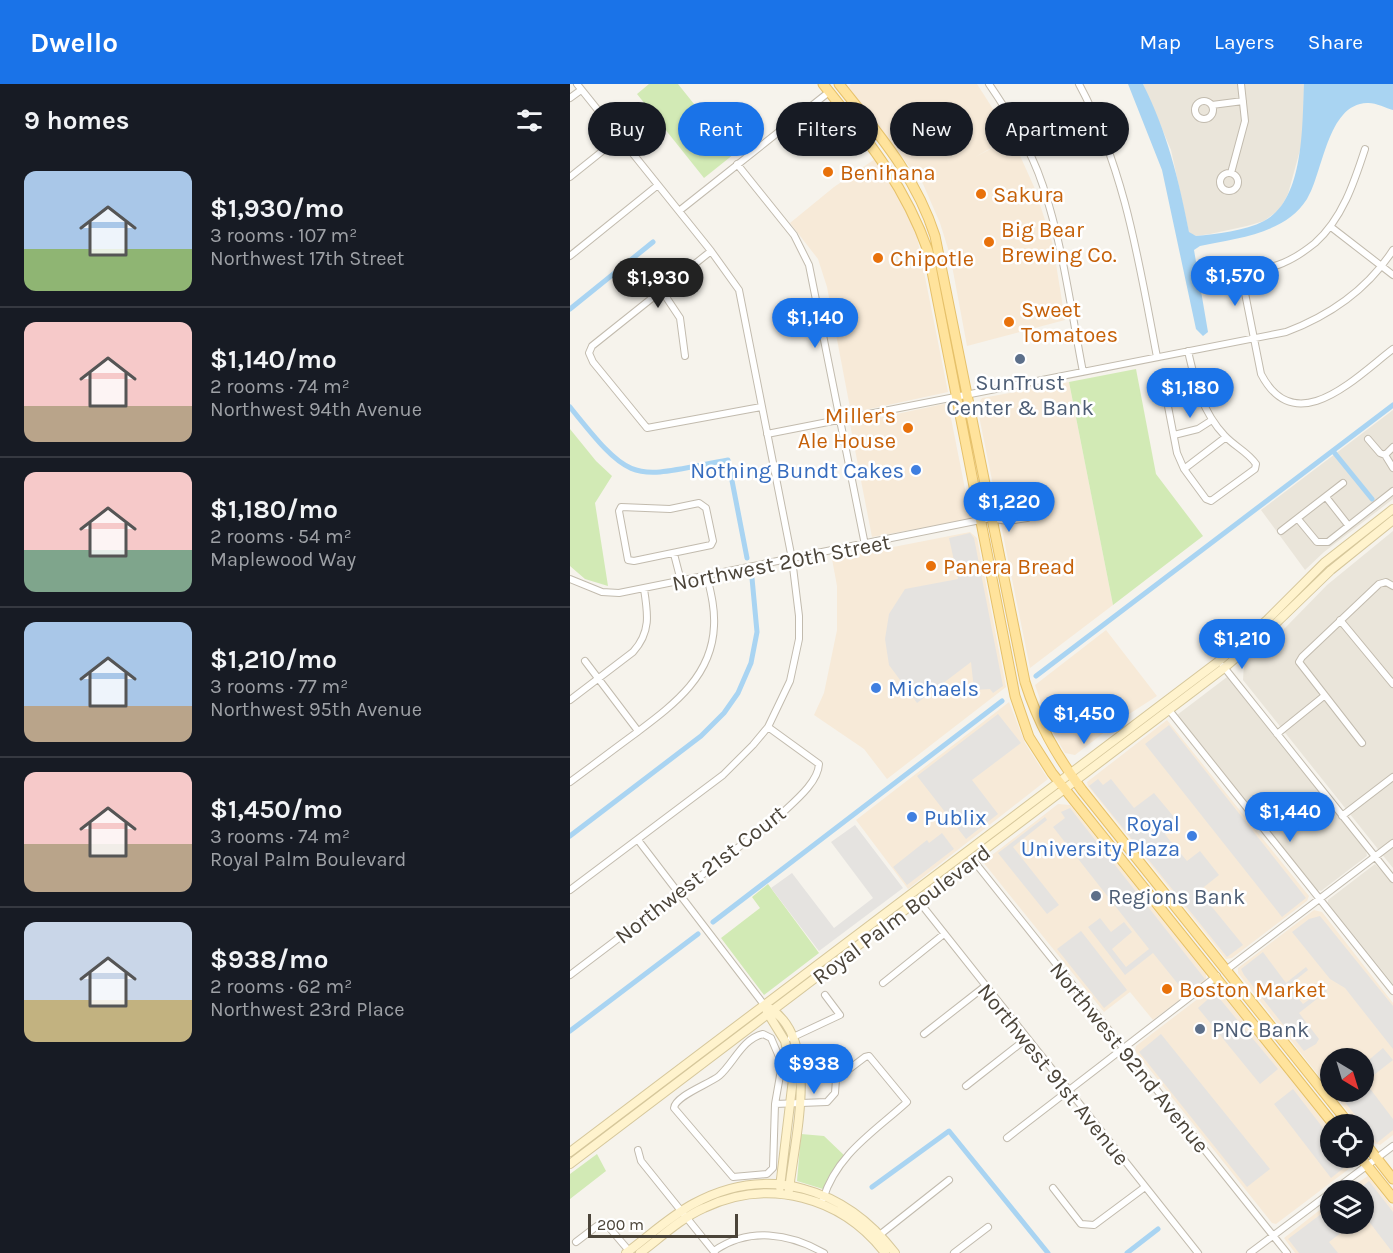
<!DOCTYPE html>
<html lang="en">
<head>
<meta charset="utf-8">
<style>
  :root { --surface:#171b24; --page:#20242c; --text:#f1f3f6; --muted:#9ea1a6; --line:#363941; --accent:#1a73e8 }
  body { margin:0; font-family:Karla,sans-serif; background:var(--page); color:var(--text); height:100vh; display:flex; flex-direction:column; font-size:22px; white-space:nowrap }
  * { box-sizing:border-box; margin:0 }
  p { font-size:20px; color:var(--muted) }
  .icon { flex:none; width:33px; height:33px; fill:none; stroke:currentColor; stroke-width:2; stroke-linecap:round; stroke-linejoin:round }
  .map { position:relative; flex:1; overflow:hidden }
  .panel { display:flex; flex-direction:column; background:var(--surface); width:570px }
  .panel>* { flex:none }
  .top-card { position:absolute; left:18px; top:18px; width:570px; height:54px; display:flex; gap:12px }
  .needle { width:39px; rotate:142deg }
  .tools { position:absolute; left:750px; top:964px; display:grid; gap:12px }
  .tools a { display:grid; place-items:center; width:54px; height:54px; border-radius:50%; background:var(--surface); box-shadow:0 2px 4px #0004; font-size:30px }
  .scale { position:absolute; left:18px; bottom:15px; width:150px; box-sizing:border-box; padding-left:6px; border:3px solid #4b4439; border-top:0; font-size:16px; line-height:21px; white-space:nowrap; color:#4b4439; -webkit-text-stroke:4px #fff; paint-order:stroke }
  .price { position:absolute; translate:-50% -51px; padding:0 14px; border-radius:21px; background:var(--accent); color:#fff; font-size:20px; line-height:39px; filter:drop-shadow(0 2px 3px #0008) }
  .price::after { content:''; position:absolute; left:50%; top:36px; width:18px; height:14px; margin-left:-9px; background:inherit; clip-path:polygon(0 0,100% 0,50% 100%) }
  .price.active { background:#222; color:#fff }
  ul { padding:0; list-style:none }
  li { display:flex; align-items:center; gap:18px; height:150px; padding:0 24px }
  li+li { border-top:2px solid var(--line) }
  li span { display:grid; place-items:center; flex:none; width:168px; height:120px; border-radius:12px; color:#555 }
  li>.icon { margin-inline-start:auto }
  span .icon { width:72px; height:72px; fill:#fffc; stroke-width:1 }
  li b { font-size:26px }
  h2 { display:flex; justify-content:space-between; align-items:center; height:72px; padding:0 24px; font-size:26px }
  .chip { padding:0 21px; border-radius:27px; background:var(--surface); box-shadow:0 2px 4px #0004; font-size:21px; line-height:54px }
  .chip.active { background:var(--accent); color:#fff }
  header { display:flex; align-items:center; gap:36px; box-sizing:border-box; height:84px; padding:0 30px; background:var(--accent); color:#fff }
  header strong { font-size:28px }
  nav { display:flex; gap:33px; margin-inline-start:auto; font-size:21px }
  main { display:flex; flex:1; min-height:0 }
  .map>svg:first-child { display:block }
</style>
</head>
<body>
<header>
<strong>Dwello</strong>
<nav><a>Map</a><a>Layers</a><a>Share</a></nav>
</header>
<main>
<section class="panel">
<h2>9 homes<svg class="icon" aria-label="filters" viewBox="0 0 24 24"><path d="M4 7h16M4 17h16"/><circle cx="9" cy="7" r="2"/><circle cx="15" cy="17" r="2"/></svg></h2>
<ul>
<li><span style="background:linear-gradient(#a9c7e8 65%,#8fb573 0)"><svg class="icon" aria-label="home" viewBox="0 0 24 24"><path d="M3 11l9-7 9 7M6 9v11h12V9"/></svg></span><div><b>$1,930/mo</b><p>3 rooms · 107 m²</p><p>Northwest 17th Street</p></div></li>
<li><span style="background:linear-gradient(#f6c9c9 70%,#b9a48a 0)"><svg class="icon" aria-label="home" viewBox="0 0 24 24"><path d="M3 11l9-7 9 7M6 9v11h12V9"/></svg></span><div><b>$1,140/mo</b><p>2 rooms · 74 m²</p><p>Northwest 94th Avenue</p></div></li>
<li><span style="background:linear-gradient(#f6c9c9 65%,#7fa58c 0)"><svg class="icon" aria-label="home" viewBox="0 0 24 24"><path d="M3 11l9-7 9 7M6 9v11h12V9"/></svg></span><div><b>$1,180/mo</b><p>2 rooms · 54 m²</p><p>Maplewood Way</p></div></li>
<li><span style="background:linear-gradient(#a9c7e8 70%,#b9a48a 0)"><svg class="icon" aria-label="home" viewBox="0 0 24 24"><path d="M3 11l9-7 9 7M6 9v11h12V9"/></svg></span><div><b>$1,210/mo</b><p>3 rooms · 77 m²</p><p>Northwest 95th Avenue</p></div></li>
<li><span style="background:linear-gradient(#f6c9c9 60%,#b9a48a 0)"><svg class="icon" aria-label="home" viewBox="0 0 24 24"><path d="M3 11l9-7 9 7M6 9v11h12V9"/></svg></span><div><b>$1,450/mo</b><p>3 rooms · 74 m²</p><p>Royal Palm Boulevard</p></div></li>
<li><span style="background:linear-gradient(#c9d6e8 65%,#c2b280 0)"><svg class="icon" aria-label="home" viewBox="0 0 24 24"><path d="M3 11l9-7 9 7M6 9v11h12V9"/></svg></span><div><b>$938/mo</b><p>2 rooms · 62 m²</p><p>Northwest 23rd Place</p></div></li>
</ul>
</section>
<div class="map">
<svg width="823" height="1169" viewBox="0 0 823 1169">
  <rect width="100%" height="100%" fill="#f6f3ec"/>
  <path fill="#eae5da" d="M573 0H734L733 55 718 110 710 125 694 137 677 142 640 150 626 152 619 149 601 66Z
    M823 326V415L754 468 735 486 691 426Z
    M823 447V784L673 596 674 579 715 544 757 501Z
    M657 593 796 767 797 772 751 807 747 806 607 631Z
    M805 780 823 799V900L758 819V816Z"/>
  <path fill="#f7ead8" d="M281 0H407L441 53 405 73 442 54 465 105 483 161 495 236 397 262 380 171 370 139 353 100 278 3Z
    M305 75 332 115 345 143 378 308 281 329 257 203 248 175 220 139 264 103Z
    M499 298 543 521 460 584 407 322 412 314Z
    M378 319 401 435 302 453 280 340Z
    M400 448 407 454 436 603 317 695 294 665 244 631 254 609 267 546V502L262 475Z
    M536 546 587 612 553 634 505 671 495 669 479 642 465 601Z
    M439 618 455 659 478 695 338 805 286 736Z
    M597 636 739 812 737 817 662 874 656 875 518 702 517 698Z
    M488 720 500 721 636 889V896L583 936 560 908 534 928 413 778Z
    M744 826 752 828 823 919V1051L810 1061 803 1059 794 1047V1041H789L762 1008H794V975H760V1006L668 889V884Z
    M642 904 649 906 760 1045V1074H784V1081L706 1140 702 1139 565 967 566 962Z
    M798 1092 823 1124V1169H725L714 1154 760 1118V1140H794V1107H775Z"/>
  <path fill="#d2eab5" d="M79 0H108L164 70 134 94 67 10Z
    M566 285 586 390 633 452 543 521 499 298Z
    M0 345 26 377 42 392 25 419 38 502 15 495 0 482Z
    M198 800 249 869 194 911 151 854 190 824 182 813Z
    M231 1050 254 1052 276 1073 256 1106 227 1097Z
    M27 1070 36 1087 0 1115V1090Z"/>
  <path fill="#e5e3e0" d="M400 449 404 454 433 602 423 609 420 605 404 606 401 578 347 619 319 581 315 555 319 530 335 505 388 495 379 454Z
    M428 630 451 659 402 696 428 730 396 755 347 692Z
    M599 641 736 814 712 833 575 660Z
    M528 695 533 701 541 695 564 724 584 709 609 739 595 750 597 753 617 777 630 767 649 791 629 807 673 861 657 873 519 702Z
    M500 724 635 895 616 910 583 869 555 891 518 843 530 834 541 848 554 838 562 848 542 865 556 883 579 865 483 743 495 734 491 728Z
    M475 733 477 736 443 763 489 821 477 830 428 769Z
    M285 741 333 804 249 867 201 804 222 789 264 844 303 814 261 758Z
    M372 749 384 765 337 801 323 783 357 756 359 759Z
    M750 832 823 922V965L775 904 760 895 722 848 739 835Z
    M511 847 557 906 534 924 487 865Z
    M693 868 716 899 736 883 738 886 718 902 733 920 755 904 757 907 729 929 749 955 746 960 734 967 674 891 671 885Z
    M645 909 708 985 690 1000 628 924Z
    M591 950 700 1085 677 1103 569 968Z
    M813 964 823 976 795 998 823 1035V1046L807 1059 767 1008H794V980Z
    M723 1005 760 1053V1074H776L780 1079 761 1094 704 1020Z
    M799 1097 823 1128V1169L794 1131V1107H787Z
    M759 1124 760 1140H772L776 1145 759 1158 768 1169H729L718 1155Z"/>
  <path fill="#a9d4f2" d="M558 0H573C597 48 609 96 619 148L626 152C646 150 675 147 694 137 735 116 732 39 734 0H823V26C816 24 804 18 797 19 757 20 753 90 737 115 715 150 667 154 630 162L624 166 638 248 633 252 626 245 592 86Z"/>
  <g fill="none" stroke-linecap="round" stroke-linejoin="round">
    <path stroke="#a9d4f2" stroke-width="5" d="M0 225 83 158
      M0 323C64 403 61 394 158 376L177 474
      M763 367 802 415
      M466 592 823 321
      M0 752 131 652 154 629 168 609 181 579 187 548 182 494
      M143 838 432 617
      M0 947 128 850
      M302 1103 379 1047 478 1169
      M557 1169 588 1145"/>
    <defs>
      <path id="street" d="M419 0C441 32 461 65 473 102 493 162 501 226 513 288
        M509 0C555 85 569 179 587 273
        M0 14 11 6
        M625 26a9 9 0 1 1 18 0a9 9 0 1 1-18 0Z
        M642 21 673 17
        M795 65C784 99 772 135 745 159 735 167 725 174 713 179 700 185 679 185 673 199L691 290C726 357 786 293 823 265
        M167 80 224 151 239 181 295 461
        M661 89 675 37 671 0
        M650 98a9 9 0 1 1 18 0a9 9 0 1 1-18 0Z
        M0 93 50 53
        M109 127 259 8
        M761 143 823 191
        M141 167 22 262 19 269 23 278 77 344 191 323
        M0 172 88 101
        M92 207 110 234 115 272
        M618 267C625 298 632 328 655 352 664 362 678 368 686 380L685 385 641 417 636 415 614 385 607 369 596 312 603 304 625 300
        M197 350 716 248C761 231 797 206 823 166
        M604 351 628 345 642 336
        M798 355 810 369 815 371 823 384
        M815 371 823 363
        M614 385 656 353
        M756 413 778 441
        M129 419 136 424 143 457 141 461 64 477 58 476 49 427 51 423 100 425Z
        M425 435 438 437 457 434
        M728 435 747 458H758L823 407
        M711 447 773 399
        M104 470 111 497
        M0 495 32 508 49 509 455 427
        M770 536 823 600
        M15 577 68 647
        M653 582 823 795
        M0 616 63 568C81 548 78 530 74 505
        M599 626 823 907
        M707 650 754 612
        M792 659 729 578 732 573 809 500 816 498 823 502
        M0 698C22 682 44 665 66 649 103 621 142 593 144 542 145 525 141 509 137 492
        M772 732 823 693
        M68 756 195 922
        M403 776 717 1169
        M0 806 153 691 183 661 198 643 220 597 229 555V532L222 475 169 206 141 167 7 0
        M347 815 628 1169
        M656 886 823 759
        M0 891 207 734C221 720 248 700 249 680L198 643
        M313 899 374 850
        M354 950 414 903
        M221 954 270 931 255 911
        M396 1002 456 955
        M205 1020 203 1084 197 1090 163 1093 104 1024C105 1012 139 1000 149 992 164 979 172 955 193 950L201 954 210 975 211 986 205 1020 257 1018 265 1009 266 995 295 973 299 972 337 1018C304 1048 267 1070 253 1115
        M437 1054 647 892
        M68 1066 71 1077 145 1169
        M483 1104 511 1140 524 1141 575 1103
        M763 1107 823 1062
        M307 1153 379 1096
        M6 1158 27 1142 37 1141 60 1168
        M144 1167C179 1143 219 1149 254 1169
        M384 1169 418 1143
        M680 1169 760 1109"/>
      <path id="secondary" d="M201 925C251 958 224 1057 219 1106
        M197 928 215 957 223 995 210 1103
        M0 1068 649 577 697 536 754 479 823 425
        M0 1080 654 584 703 542 761 486 823 436
        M56 1169C78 1153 99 1133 123 1120 197 1079 275 1104 325 1169
        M70 1169C90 1154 111 1134 134 1124 199 1093 272 1113 315 1169"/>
      <path id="primary" d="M253 0C296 54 335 101 358 167L445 612 459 653 482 689 764 1041
        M269 0C307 48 346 92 365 152L455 598C468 639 486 671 512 706L780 1041
        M794 1058 823 1095
        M791 1074 823 1114"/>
    </defs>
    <use href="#street" stroke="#c2bbae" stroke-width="8"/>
    <use href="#secondary" stroke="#d6c79b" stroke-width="10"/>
    <use href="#primary" stroke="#e6c16a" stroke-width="11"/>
    <use href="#street" stroke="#fff" stroke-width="6"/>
    <use href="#secondary" stroke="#fff3cd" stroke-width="8"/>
    <use href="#primary" stroke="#ffe39c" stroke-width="9"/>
  </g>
  <g fill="#e8710a" stroke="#fff" stroke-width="2">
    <circle cx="258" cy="88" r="6"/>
    <circle cx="411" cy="110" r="6"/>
    <circle cx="419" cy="158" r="6"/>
    <circle cx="308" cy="174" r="6"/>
    <circle cx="439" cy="238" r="6"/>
    <circle cx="338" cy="344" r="6"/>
    <circle cx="361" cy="482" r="6"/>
    <circle cx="597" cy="905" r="6"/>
  </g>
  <g fill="#5c6f8a" stroke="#fff" stroke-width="2">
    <circle cx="450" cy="275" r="6"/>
    <circle cx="526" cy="812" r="6"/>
    <circle cx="630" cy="945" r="6"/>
  </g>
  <g fill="#3f7fe0" stroke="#fff" stroke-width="2">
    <circle cx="346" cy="386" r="6"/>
    <circle cx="306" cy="604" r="6"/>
    <circle cx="342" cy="733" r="6"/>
    <circle cx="622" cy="752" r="6"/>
  </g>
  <g text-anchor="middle" stroke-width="5" stroke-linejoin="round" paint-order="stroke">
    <g font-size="22" fill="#c56008" stroke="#fff" text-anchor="start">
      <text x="270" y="96">Benihana</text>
      <text x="423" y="118">Sakura</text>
      <text x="431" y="153">Big Bear<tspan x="431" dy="25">Brewing Co.</tspan></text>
      <text x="320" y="182">Chipotle</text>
      <text x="451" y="233">Sweet<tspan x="451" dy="25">Tomatoes</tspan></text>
      <text x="326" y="339" text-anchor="end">Miller's<tspan x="326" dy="25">Ale House</tspan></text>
      <text x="373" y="490">Panera Bread</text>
      <text x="609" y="913">Boston Market</text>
    </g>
    <g font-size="22" fill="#4e5e75" stroke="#fff" text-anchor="start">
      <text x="450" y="306" text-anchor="middle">SunTrust<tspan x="450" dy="25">Center &amp; Bank</tspan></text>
      <text x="538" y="820">Regions Bank</text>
      <text x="642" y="953">PNC Bank</text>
    </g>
    <g font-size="22" fill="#366cbe" stroke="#fff" text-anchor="end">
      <text x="334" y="394">Nothing Bundt Cakes</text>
      <text x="318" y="612" text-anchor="start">Michaels</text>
      <text x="354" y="741" text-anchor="start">Publix</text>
      <text x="610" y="747">Royal<tspan x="610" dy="25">University Plaza</tspan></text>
    </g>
    <g font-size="22" fill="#4b4439" stroke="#fff">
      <text transform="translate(211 478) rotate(-11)" y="8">Northwest 20th Street</text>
      <text transform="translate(130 790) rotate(-38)" y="8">Northwest 21st Court</text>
      <text transform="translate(331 830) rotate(-37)" y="8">Royal Palm Boulevard</text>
      <text transform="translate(560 973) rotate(51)" y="8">Northwest 92nd Avenue</text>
      <text transform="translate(484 990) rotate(51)" y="8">Northwest 91st Avenue</text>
    </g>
  </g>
</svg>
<div class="tools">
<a><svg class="needle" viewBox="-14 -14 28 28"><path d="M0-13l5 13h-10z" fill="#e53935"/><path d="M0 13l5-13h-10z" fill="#9ea1a6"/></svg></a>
<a><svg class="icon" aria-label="locate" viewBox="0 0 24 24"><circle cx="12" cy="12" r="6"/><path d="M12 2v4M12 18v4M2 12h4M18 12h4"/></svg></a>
<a><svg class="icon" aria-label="layers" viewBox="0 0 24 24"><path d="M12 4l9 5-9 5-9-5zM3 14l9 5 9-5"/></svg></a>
</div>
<div class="scale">200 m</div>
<b class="price" style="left:665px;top:223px">$1,570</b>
<b class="price active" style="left:88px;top:225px">$1,930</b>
<b class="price" style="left:245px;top:265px">$1,140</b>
<b class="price" style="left:620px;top:335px">$1,180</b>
<b class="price" style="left:439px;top:449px">$1,220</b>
<b class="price" style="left:672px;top:586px">$1,210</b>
<b class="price" style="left:514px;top:661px">$1,450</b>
<b class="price" style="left:720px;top:759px">$1,440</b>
<b class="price" style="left:244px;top:1011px">$938</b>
<div class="top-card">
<a class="chip">Buy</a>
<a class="chip active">Rent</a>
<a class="chip">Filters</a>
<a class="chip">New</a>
<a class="chip">Apartment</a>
</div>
</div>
</main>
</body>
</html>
